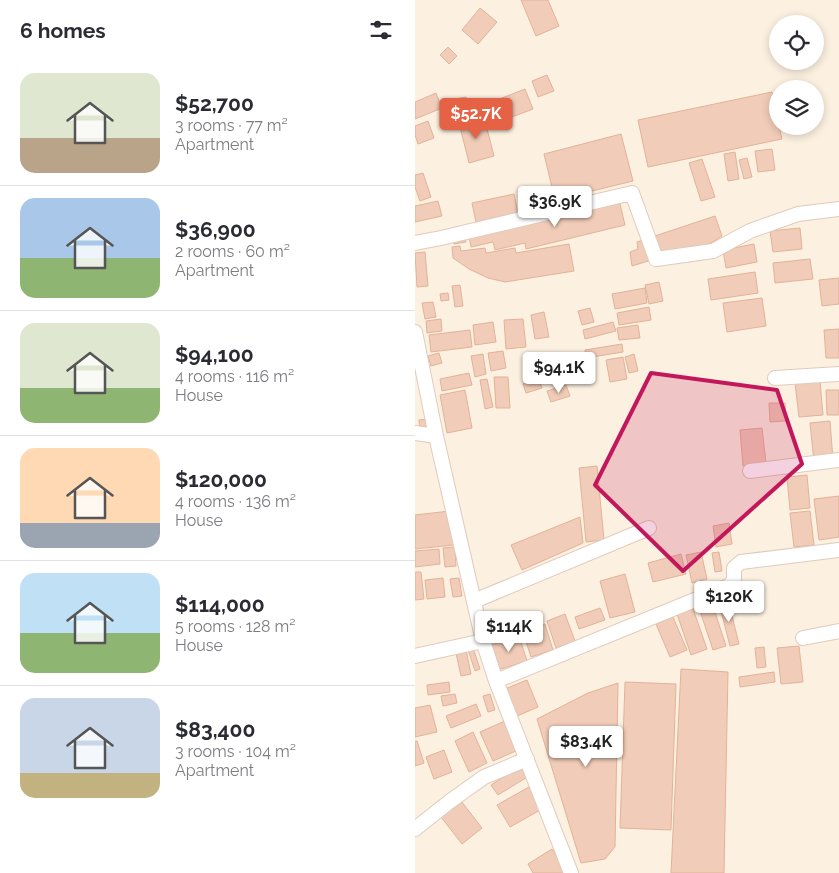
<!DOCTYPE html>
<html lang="en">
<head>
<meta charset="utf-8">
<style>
  :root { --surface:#fff; --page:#f7f7f7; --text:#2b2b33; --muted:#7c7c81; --line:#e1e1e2; --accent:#e56245 }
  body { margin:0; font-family:Raleway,sans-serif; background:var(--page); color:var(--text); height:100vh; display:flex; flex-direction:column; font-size:19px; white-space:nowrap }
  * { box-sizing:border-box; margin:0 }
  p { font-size:16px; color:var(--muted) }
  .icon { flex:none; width:28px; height:28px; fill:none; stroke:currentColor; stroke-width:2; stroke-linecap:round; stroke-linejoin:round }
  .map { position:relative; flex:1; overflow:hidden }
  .details { display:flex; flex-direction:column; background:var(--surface); width:415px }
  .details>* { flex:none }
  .tools { position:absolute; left:354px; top:15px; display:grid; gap:10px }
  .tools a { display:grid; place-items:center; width:55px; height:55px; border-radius:50%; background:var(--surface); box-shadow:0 2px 8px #0003; font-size:25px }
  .price { position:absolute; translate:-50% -42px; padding:0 11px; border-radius:5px; background:#fff; color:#222; font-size:16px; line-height:32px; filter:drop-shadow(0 1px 2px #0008) }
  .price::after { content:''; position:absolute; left:50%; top:30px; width:15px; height:11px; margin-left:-8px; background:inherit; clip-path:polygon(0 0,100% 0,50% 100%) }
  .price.on { background:var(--accent); color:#fff }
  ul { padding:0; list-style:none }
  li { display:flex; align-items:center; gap:15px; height:125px; padding:0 20px }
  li+li { border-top:1px solid var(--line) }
  li span { display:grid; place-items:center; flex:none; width:140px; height:100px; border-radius:15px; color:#555 }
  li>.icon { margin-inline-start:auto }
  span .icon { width:60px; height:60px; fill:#fffc; stroke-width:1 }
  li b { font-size:21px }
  h2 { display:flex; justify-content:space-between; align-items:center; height:60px; padding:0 20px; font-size:21px }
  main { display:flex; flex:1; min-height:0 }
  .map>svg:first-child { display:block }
</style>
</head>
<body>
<main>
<section class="details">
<h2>6 homes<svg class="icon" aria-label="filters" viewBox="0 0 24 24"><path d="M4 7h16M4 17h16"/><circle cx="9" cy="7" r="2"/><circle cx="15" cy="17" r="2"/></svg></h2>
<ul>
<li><span style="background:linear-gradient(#dfe7d0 65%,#b9a48a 0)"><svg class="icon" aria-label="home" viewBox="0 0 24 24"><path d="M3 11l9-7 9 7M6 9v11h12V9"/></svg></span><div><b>$52,700</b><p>3 rooms · 77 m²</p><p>Apartment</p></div></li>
<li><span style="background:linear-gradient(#a9c7e8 60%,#8fb573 0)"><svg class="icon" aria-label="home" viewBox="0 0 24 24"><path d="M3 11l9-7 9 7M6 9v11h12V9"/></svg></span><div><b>$36,900</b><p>2 rooms · 60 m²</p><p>Apartment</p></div></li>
<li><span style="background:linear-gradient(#dfe7d0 65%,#8fb573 0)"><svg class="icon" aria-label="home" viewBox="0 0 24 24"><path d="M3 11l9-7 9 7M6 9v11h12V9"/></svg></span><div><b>$94,100</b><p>4 rooms · 116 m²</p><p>House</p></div></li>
<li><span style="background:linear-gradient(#ffd9b3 75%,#9aa5b1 0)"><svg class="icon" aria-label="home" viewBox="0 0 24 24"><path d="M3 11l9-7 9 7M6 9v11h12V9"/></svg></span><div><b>$120,000</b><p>4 rooms · 136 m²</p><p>House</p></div></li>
<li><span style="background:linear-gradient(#bfe0f5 60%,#8fb573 0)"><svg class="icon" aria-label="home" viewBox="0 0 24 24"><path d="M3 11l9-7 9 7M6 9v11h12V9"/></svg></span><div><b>$114,000</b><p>5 rooms · 128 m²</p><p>House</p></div></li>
<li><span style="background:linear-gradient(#c9d6e8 75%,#c2b280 0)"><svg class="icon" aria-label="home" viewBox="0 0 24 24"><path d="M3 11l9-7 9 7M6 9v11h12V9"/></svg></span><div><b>$83,400</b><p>3 rooms · 104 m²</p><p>Apartment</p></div></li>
</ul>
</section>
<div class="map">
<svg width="424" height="873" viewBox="0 0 424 873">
  <rect width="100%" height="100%" fill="#fcf0e0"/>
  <path fill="#f1ccb8" stroke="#e3b298" d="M106 0H133L144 26 121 36Z
    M65 8 82 22 63 44 47 30Z
    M33 47 42 56 34 64 25 55Z
    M132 75 139 91 123 97 117 81Z
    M110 89 118 109 89 120 82 100Z
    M357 92 362 117V126H364L367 139 233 167 223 120Z
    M21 93 27 108 0 119V102Z
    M51 97 53 108 36 111 34 100Z
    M69 117 79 156 54 163 44 123Z
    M13 121 19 138 3 144 0 135V126Z
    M206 134 218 181 140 200 129 154Z
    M357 149 360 170 343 172 340 151Z
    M320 152 324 179 313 181 309 154Z
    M332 158 337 177 329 179 324 160Z
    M287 159 300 197 286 201 274 163Z
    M8 173 16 197 5 201 0 187V175Z
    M99 194 103 213 61 222 57 203Z
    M204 200 210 225 111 249 110 243 80 250 78 242 56 247 54 236Z
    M23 201 27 216 0 222V206Z
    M300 216 307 236 288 248 237 255 233 261 217 266 215 252 223 249 222 242Z
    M385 228 387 249 358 252 355 231Z
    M50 237 51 242 39 244 38 239Z
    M154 244 159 271 90 282 73 278 54 269 38 258 37 247 45 246 46 251 70 248 71 253 100 248 101 253Z
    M339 244 342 262 311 268 308 250Z
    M10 252 13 286 2 287 0 253Z
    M395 259 398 279 360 283 358 263Z
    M340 272 343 293 296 300 293 279Z
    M424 278V304L407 306 404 280Z
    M244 282 248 301 234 304 230 285Z
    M45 285 48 306 40 307 37 286Z
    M230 288 232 303 200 309 197 294Z
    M33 293 34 300 26 301 25 294Z
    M347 298 351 326 312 332 308 303Z
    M18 302 21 317 10 319 7 303Z
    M234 307 236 320 204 325 202 313Z
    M175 308 179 322 167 325 163 311Z
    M129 312 134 337 120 339 116 315Z
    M26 319 27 331 12 333 11 321Z
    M108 319 111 347 91 349 89 320Z
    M78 322 81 342 60 345 58 325Z
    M198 322 201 331 170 339 168 330Z
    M223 325 225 338 204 340 202 328Z
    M424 329V358H411L409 330Z
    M55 330 57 347 16 352 14 335Z
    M207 344 208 352 171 358 170 350Z
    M88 351 91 368 76 371 73 353Z
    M24 353 27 363 16 366 13 356Z
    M68 354 71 374 60 377 56 356Z
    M219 354 223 371 214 373 210 357Z
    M208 357 212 379 195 382 191 360Z
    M54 373 57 385 27 391 25 379Z
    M79 377H93L95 408H81Z
    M72 379 78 407 70 409 65 380Z
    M124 379 127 388 111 393 108 384Z
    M405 381 408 415 384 417 380 383Z
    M151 385 155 396 136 402 132 391Z
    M50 390 57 428 32 433 25 395Z
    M411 390H424V415H412Z
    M354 403H370L371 421 355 422Z
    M16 419 17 430 5 432 4 420Z
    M415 421 418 460 399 462 395 423Z
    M347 428 351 463 328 466 325 430Z
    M182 466 189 540 171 542 164 468Z
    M392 475 395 508 375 510 372 477Z
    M424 496V537L404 540 399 499Z
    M35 511 39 545 0 549V515Z
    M395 511 399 545 379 547 375 513Z
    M165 517 168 543 107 570 96 545Z
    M314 523 317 544 301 547 298 526Z
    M40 547 41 566 30 567 28 548Z
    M24 549 25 564 0 567V551Z
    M286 552 292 579 277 583 271 555Z
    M304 552 307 571 300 572 297 553Z
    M266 554 271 574 238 582 233 563Z
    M0 572H6L9 599 0 600Z
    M210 574 220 612 195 618 185 581Z
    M28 578 30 597 12 599 10 580Z
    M44 578 47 596 38 597 35 579Z
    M313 600 324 644 315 646 304 603Z
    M297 603 311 646 298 650 284 608Z
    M185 608 190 620 164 629 160 617Z
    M278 609 292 649 276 655 262 614Z
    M150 614 160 641 141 648 132 621Z
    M258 617 272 650 255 657 241 624Z
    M130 624 138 650 116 657 108 632Z
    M104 636 112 661 83 670 76 645Z
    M384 646 388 682 366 684 362 648Z
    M349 647 351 667 342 668 340 648Z
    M58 648 65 669 60 671 53 650Z
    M51 650 56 674 46 676 41 653Z
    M266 669 313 672 309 873H256Z
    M359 672 360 682 325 687 324 677Z
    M112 680 123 707 102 716 90 689Z
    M34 682 35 692 13 695 12 685Z
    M210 682 261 684 256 830 205 828Z
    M203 683 200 847 190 859 166 863 122 719 173 693Z
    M40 694 42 703 28 706 26 696Z
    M75 694 80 710 73 712 68 696Z
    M61 704 66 716 36 728 31 716Z
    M15 705 22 732 0 737V708Z
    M90 721 103 750 78 761 65 732Z
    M58 732 72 763 54 772 40 741Z
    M0 741H2L9 763 0 766Z
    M29 750 37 772 19 779 11 757Z
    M107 765 114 776 83 795 76 785Z
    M114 787 127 809 95 827 82 805Z
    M46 801 67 828 47 844 26 817Z
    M137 849 151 873H118L113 864Z"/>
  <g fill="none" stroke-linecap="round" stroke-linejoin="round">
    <defs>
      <path id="minor" d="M0 243 26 238 217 193 241 259 298 251 335 231 383 214 424 209
        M0 332 21 436 68 641 0 656
        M360 378 424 374
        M0 433 21 436
        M335 471 424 460
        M59 601 234 528
        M388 638 424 631
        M68 641 81 681 156 873
        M81 681 314 586 319 580V568L326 562 424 550
        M0 829 34 802 69 777 112 759"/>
    </defs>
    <use href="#minor" stroke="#dfcbbc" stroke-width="16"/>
    <use href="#minor" stroke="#fff" stroke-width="14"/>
  </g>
  <path fill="#c2185b" fill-opacity="0.2" stroke="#c2185b" stroke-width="4" stroke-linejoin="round" d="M236 373 362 390 387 464 268 571 180 485Z"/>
</svg>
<div class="tools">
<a><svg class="icon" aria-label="locate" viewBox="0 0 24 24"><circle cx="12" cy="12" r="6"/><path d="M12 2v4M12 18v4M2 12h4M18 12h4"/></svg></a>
<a><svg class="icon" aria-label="layers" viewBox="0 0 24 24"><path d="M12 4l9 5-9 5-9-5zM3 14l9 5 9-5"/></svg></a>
</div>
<b class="price on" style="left:61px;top:140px">$52.7K</b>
<b class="price" style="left:140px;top:228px">$36.9K</b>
<b class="price" style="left:144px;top:394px">$94.1K</b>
<b class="price" style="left:314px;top:623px">$120K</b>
<b class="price" style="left:94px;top:653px">$114K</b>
<b class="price" style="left:171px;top:768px">$83.4K</b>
</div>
</main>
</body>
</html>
